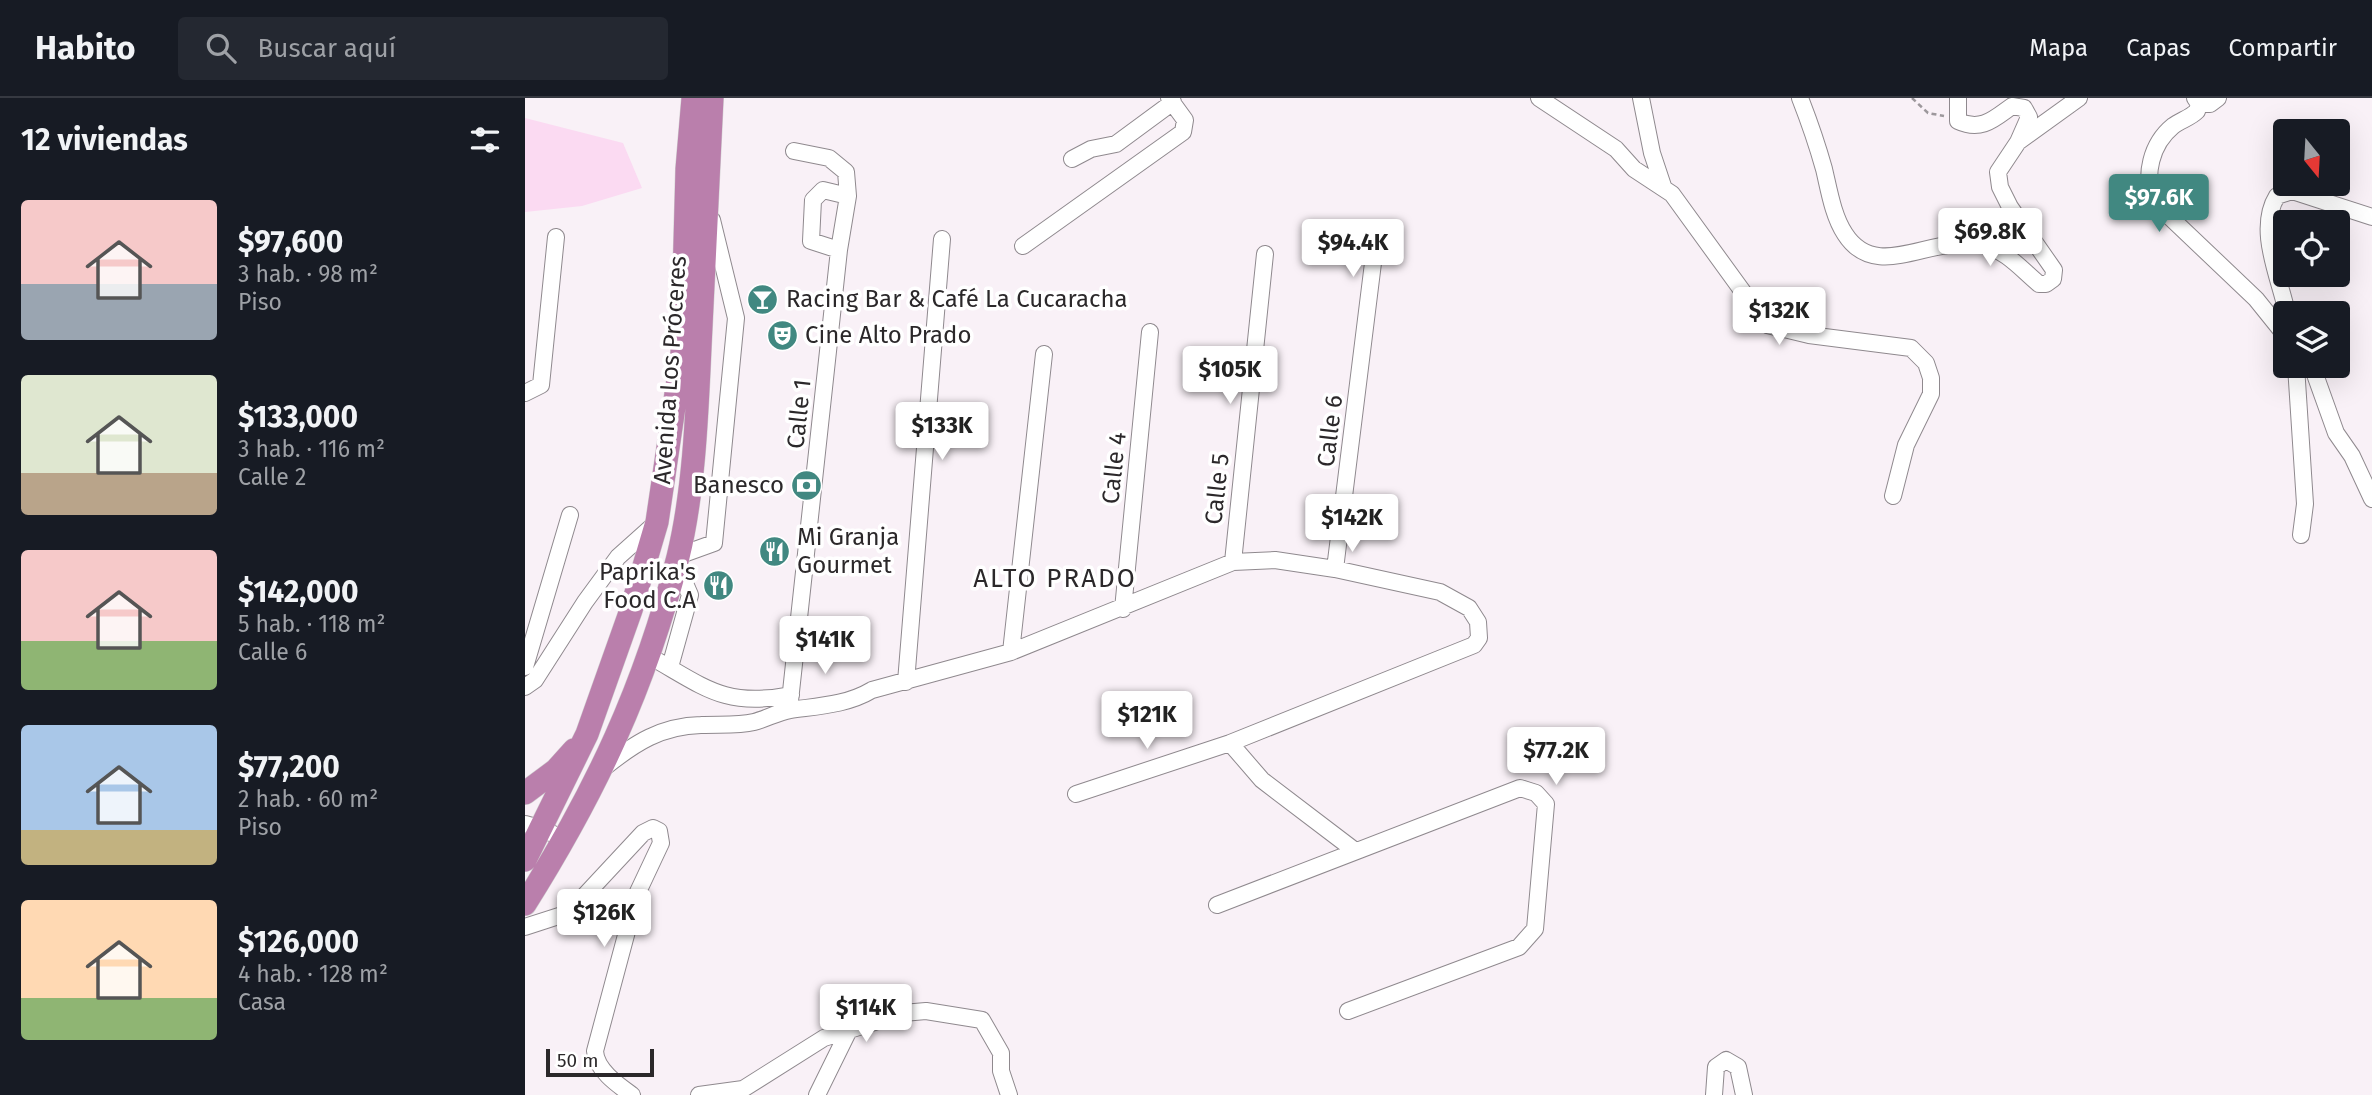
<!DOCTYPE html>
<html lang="es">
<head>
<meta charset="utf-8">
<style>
  :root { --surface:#171b24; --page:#242831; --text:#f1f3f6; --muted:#9ea1a6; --line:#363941; --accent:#418881 }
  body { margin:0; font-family:"Fira Sans",sans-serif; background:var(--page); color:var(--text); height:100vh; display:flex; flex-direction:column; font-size:26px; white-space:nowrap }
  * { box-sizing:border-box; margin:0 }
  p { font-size:23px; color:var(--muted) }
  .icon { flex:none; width:38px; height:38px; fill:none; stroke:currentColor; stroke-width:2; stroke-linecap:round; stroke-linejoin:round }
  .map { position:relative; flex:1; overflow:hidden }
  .details { display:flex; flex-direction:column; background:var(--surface); width:525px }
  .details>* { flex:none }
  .needle { width:46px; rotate:162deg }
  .controls { position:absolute; left:1748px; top:21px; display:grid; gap:14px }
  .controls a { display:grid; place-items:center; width:77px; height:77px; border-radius:7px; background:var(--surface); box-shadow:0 7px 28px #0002; font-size:35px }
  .scale { position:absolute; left:21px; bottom:18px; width:108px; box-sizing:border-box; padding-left:7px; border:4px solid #2b282a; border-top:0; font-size:19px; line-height:24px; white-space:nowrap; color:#2b282a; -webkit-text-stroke:5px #fff; paint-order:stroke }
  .price { position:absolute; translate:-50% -60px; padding:0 16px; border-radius:7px; background:#fff; color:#222; font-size:23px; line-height:46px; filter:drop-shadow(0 2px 4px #0008) }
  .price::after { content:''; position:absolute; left:50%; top:42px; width:21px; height:16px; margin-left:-10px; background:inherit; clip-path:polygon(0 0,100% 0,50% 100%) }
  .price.active { background:var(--accent); color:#fff }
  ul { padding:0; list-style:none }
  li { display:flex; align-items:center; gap:21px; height:175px; padding:0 21px }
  li span { display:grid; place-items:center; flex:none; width:196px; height:140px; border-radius:7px; color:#555 }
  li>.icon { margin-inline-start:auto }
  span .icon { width:84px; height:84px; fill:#fffc; stroke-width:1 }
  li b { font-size:30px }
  h2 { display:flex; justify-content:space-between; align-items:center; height:84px; padding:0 21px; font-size:30px }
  header { display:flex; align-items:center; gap:42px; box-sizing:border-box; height:98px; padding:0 35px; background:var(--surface); border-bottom:2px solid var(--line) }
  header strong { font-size:33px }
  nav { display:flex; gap:38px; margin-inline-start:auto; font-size:24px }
  .search { width:490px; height:63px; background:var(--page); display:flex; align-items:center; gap:18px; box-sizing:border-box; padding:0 24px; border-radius:7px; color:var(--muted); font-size:26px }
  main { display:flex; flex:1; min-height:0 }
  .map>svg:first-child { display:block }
</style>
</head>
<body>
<header>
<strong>Habito</strong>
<div class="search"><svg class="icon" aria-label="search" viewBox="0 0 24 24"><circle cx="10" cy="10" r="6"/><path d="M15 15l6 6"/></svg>Buscar aquí</div>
<nav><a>Mapa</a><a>Capas</a><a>Compartir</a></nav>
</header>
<main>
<section class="details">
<h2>12 viviendas<svg class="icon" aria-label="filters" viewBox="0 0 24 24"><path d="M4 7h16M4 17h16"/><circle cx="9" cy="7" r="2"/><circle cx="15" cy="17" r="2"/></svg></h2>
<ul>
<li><span style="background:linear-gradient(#f6c9c9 60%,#9aa5b1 0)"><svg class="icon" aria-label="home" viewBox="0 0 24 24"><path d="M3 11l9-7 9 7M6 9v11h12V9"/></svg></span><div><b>$97,600</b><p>3 hab. · 98 m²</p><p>Piso</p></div></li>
<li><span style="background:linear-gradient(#dfe7d0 70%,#b9a48a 0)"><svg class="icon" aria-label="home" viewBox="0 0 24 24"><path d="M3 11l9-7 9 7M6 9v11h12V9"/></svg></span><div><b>$133,000</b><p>3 hab. · 116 m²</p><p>Calle 2</p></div></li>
<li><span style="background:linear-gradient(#f6c9c9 65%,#8fb573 0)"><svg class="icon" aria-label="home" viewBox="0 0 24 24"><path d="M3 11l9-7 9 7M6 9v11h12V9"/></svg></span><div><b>$142,000</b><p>5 hab. · 118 m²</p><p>Calle 6</p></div></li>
<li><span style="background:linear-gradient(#a9c7e8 75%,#c2b280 0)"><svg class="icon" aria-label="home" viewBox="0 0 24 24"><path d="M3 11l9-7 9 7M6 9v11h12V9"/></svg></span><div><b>$77,200</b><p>2 hab. · 60 m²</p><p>Piso</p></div></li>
<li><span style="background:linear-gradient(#ffd9b3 70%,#8fb573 0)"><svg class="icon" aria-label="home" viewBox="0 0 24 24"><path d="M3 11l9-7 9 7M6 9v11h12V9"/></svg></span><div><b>$126,000</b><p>4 hab. · 128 m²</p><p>Casa</p></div></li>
</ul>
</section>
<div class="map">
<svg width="1847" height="997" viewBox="0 0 1847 997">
  <rect width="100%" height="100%" fill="#f9f1f7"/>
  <path fill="#fbdaf2" d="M0 20 98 45 117 90 57 108 0 114Z"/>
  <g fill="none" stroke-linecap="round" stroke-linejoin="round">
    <defs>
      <path id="minor" d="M1014 0 1091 51 1109 71 1147 96 1242 227 1284 237 1386 250 1401 265 1406 280V296L1381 347 1368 398
        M1116 0 1127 55 1138 88
        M1275 0C1284 23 1292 46 1299 71 1304 92 1308 118 1320 136 1352 186 1408 135 1458 147 1482 153 1496 171 1514 186H1521L1528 181 1529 172 1485 109 1475 89 1473 74 1493 44 1554 0
        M1433 0V23C1457 34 1470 20 1487 8L1499 10 1504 19 1493 44
        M1670 0 1674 6 1672 13C1665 20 1656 22 1648 28 1626 46 1619 77 1628 103L1731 201 1760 237
        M1674 6H1685L1693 0
        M269 53 304 60 321 74 323 98 314 152
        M547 61 566 51 591 46 648 4
        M498 148 658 34 660 22 644 0
        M1762 215C1755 180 1731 132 1752 98L1767 93 1847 119
        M1771 268 1780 406 1776 437
        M1787 268 1811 335 1827 358 1847 401
        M0 295 16 287 31 139
        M153 458 189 445 211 220 187 122
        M708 464 740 156
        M810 471 848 165
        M598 511 625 234
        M486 554 519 256
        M124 558C180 589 199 610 266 597
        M0 569 45 417
        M145 569 165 497 159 483 148 474
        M381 584 417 141
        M0 589 10 582 60 504 93 459 131 425
        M264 612 314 152 286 143 288 102 298 92 323 98
        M80 669C110 645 136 628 176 627 193 626 213 628 229 624 241 621 253 614 265 612 293 608 322 607 347 592L486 554 708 464 750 462 810 471 915 494 944 510 953 524 954 540 949 547 705 645 737 682 829 752
        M551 696 705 645
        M0 726 18 731 38 741
        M692 807 995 690 1011 695 1021 706 1010 831 994 849 823 913
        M0 829 40 816 50 808 118 735 128 730 134 733 136 745 112 796 70 953C71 972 93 987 107 997
        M174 997 218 991 299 940 378 915 401 913 457 922 476 955V973L484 997
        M292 997 324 932
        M1189 997 1191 969 1201 962 1213 969 1219 997"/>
      <path id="highway" d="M0 695 31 672 49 652
        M0 762 62 636 106 512 132 424 157 255 162 71 168 0
        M0 806C71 693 120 589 153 459 169 394 172 316 175 249 179 166 183 83 187 0"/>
    </defs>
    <use href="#minor" stroke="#8f898e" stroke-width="18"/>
    <use href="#highway" stroke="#d0d0d0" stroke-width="24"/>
    <path stroke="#9d989c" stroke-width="2.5" stroke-dasharray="5 3.5" stroke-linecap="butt" d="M1387 0 1403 15 1419 18"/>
    <use href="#minor" stroke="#fff" stroke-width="16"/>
    <use href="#highway" stroke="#ba7fac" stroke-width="23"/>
  </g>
  <defs>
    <symbol id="bar-disc" viewBox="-11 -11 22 22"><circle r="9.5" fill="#418881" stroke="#fff"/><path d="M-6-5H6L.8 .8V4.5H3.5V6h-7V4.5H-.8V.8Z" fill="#fff"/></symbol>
    <symbol id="theatre-disc" viewBox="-11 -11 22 22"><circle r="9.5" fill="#418881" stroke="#fff"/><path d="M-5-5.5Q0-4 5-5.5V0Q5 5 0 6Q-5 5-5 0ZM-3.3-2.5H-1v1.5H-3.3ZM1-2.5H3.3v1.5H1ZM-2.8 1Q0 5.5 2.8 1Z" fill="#fff"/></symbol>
    <symbol id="bank-disc" viewBox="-11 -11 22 22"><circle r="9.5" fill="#418881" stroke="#fff"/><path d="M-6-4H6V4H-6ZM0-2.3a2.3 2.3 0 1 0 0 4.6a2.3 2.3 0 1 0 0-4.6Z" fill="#fff"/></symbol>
    <symbol id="restaurant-disc" viewBox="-11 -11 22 22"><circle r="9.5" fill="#418881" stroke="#fff"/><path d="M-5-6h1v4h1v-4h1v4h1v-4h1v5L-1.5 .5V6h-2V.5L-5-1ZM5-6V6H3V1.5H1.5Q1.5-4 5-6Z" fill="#fff"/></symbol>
  </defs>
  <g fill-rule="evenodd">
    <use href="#bar-disc" x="220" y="184" width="35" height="35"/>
    <use href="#theatre-disc" x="240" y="220" width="35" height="35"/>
    <use href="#bank-disc" x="264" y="370" width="35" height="35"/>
    <use href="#restaurant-disc" x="232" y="436" width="35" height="35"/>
    <use href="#restaurant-disc" x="176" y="470" width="35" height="35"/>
  </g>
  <g text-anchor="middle" stroke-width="7" stroke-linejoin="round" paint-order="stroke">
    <g font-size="24" fill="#2b282a" stroke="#fff" text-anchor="start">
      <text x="261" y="209">Racing Bar &amp; Café La Cucaracha</text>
      <text x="280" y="245">Cine Alto Prado</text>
      <text x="259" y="395" text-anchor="end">Banesco</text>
      <text x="272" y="447">Mi Granja<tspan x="272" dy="28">Gourmet</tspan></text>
      <text x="171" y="482" text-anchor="end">Paprika's<tspan x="171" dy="28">Food C.A</tspan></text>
    </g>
    <g font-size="24" fill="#2b282a" stroke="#fff">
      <text transform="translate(145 272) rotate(-86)" y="8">Avenida Los Próceres</text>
      <text transform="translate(274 316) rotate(-84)" y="8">Calle 1</text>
      <text transform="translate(805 333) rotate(-83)" y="8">Calle 6</text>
      <text transform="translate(589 370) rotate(-84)" y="8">Calle 4</text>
      <text transform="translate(692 391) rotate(-84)" y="8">Calle 5</text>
    </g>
    <g font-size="26" letter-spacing="2" fill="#2b282a" stroke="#fff">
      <text x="530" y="489">ALTO PRADO</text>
    </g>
  </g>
</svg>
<div class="controls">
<a><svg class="needle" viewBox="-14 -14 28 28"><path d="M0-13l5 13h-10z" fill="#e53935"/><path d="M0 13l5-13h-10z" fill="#9ea1a6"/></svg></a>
<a><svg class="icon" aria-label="locate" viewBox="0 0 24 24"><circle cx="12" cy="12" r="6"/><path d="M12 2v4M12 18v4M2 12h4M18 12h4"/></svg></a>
<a><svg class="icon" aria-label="layers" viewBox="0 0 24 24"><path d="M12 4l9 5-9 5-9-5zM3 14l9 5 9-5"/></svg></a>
</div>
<div class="scale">50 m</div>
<b class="price active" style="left:1634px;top:136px">$97.6K</b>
<b class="price" style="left:1465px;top:170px">$69.8K</b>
<b class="price" style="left:828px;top:181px">$94.4K</b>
<b class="price" style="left:1254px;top:249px">$132K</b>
<b class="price" style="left:705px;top:308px">$105K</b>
<b class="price" style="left:417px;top:364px">$133K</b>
<b class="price" style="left:827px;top:456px">$142K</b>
<b class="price" style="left:300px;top:578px">$141K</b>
<b class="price" style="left:622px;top:653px">$121K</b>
<b class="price" style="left:1031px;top:689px">$77.2K</b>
<b class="price" style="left:79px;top:851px">$126K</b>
<b class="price" style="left:341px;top:946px">$114K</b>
</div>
</main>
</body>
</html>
